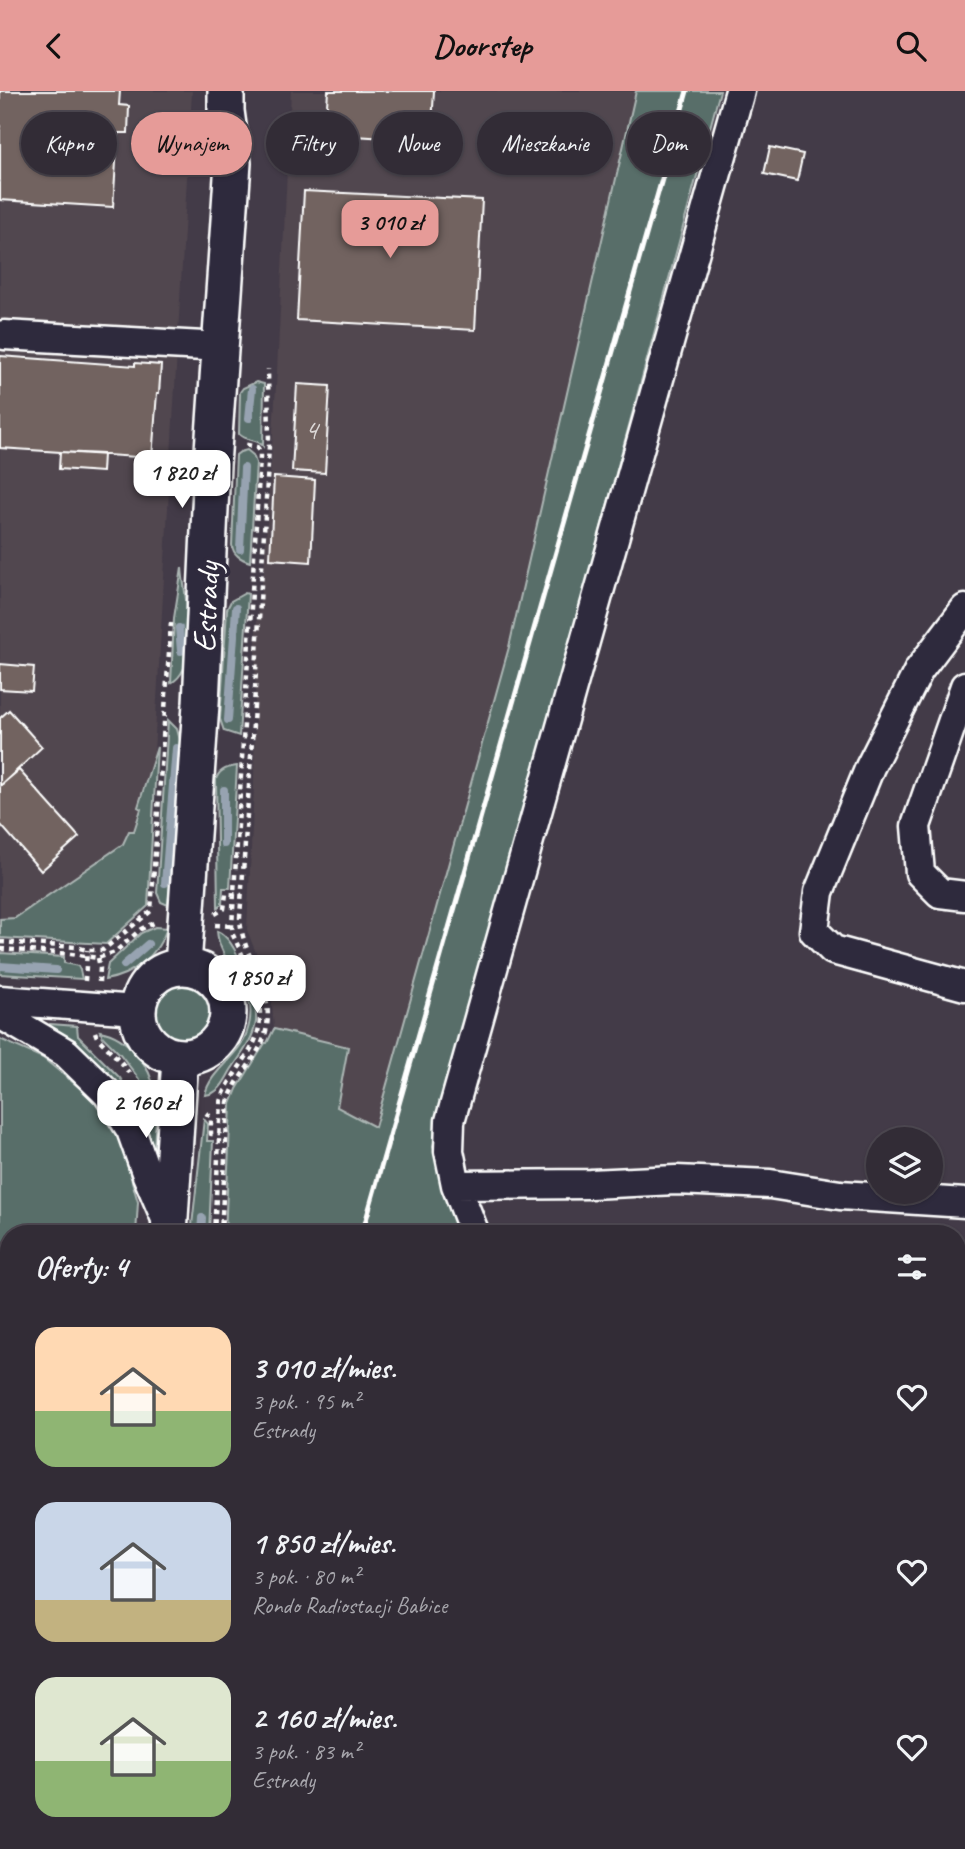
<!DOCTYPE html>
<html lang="pl">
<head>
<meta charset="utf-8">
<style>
  :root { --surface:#322c36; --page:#3a343e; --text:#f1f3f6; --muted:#a8a7ad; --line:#4d4851; --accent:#e69b98 }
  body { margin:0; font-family:Caveat,sans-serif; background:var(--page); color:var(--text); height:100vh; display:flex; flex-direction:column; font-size:26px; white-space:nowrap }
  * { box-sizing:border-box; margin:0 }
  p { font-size:23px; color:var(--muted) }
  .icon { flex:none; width:38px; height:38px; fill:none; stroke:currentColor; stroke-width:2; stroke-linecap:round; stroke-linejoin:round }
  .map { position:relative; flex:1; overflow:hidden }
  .panel { position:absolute; left:0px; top:1134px; width:966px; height:625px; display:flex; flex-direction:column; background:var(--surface); border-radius:28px 28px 0 0; box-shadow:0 2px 5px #0004,0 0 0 2px var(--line) }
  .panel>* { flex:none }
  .top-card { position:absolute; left:21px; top:21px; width:924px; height:63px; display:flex; gap:14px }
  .buttons { position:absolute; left:866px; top:1036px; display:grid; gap:14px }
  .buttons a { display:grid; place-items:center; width:77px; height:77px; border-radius:50%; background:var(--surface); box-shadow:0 2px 5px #0004,0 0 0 2px var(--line); font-size:35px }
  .price { position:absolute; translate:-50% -60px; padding:0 16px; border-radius:14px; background:#fff; color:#222; font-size:23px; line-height:46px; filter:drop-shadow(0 2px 4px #0008) }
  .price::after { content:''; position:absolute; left:50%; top:42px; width:21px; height:16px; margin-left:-10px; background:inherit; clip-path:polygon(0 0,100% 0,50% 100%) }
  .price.on { background:var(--accent); color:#111 }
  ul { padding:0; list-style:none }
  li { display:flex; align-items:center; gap:21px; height:175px; padding:0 35px }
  li span { display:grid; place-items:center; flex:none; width:196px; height:140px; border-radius:21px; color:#555 }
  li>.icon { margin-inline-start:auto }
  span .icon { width:84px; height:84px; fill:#fffc; stroke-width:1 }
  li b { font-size:30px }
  h2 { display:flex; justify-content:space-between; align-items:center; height:84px; padding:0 35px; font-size:30px }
  .chip { padding:0 24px; border-radius:32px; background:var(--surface); box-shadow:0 2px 5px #0004,0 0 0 2px var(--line); font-size:24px; line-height:63px }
  .chip.on { background:var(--accent); color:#111 }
  header { display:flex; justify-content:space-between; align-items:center; height:91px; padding:0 35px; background:var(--accent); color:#111; font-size:32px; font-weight:700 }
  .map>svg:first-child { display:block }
</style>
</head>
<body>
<header><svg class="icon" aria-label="back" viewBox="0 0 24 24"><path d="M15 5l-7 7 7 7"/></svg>Doorstep<svg class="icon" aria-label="search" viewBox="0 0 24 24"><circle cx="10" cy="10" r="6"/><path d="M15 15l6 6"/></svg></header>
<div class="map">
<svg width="965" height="1758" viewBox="0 0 965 1758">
  <rect width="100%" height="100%" fill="#433b48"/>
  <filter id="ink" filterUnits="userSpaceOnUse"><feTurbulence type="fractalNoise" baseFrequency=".0143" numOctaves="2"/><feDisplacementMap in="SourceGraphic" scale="14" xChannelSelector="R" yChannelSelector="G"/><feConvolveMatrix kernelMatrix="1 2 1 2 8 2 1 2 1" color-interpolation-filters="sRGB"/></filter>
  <g filter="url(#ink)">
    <path fill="#51474f" d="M0 0H192L145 817 0 845Z
      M291 0H636L509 556 375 1037 337 1016 348 956 274 938 271 900 247 839 254 697 256 537 264 479 277 280Z"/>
    <path fill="#586e69" stroke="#acb6b4" stroke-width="2" d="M636 0H720L433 1055 466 1143H225L231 1013 237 998 265 952H267L274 938 348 956 337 1016 375 1036 509 556Z
      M256 291 264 293 263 355C257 347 246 351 239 343L240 301 243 297Z
      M247 359 253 364 256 372 250 471C241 468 233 464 232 454L236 364 240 361Z
      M182 477C184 505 202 576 171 592L174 527Z
      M245 502 248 503 239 645 224 640 220 628 227 518 231 510Z
      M168 629 177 638 181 653 174 759 168 814 161 811 157 802Z
      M157 656 148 815 106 853 0 847V828L15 827 123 753 129 740H134L141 718 138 716Z
      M237 675 230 797H223L222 813 218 816 216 689C218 679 228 676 237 675Z
      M155 836 167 837C158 865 133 884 105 889L108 873 141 842Z
      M217 840C237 847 258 911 256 931 253 949 241 964 231 979 225 990 219 1003 205 1004 210 979 239 966 247 941 263 894 220 879 217 840Z
      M0 862 64 866V872L78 875 80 879 82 888 0 883Z
      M154 923a28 28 0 1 1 56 0a28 28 0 1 1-56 0Z
      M50 933 77 935 78 945 120 987 141 1020 151 1025H156L154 1057H152L49 936Z
      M100 940C128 945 151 975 155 1002L149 1001 120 963 103 946Z
      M0 948 43 967 91 1006 120 1049 138 1111 136 1143H9V1750H110V1758H0Z
      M204 1028 208 1033 207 1050H213L209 1143H191Z
      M957 1359 965 1360V1758H144L145 1750H957Z"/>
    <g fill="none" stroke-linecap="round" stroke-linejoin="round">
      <path stroke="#97a3b1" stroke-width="8" d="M249 327 252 298
        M240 458 244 377
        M179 537 181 560
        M228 629 236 517
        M224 753V699
        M165 792 176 657
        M124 874 148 853
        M0 875 56 879
        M201 1143 202 1127"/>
    </g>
    <path fill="#726460" stroke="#fff" stroke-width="2" d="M0 0H120L119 14 129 15 128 42H118L113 116 0 109Z
      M328 0H434L431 50 325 43Z
      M770 56 803 63 797 90 764 83Z
      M304 100 482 109 475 239 297 229Z
      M0 265 135 275V272L161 274 159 302H157L152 367 0 357Z
      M297 293 330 295 325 382 292 380Z
      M60 361 103 363 102 381 59 378Z
      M274 386 315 389 311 471 270 468Z
      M0 573 34 576 32 600 0 598Z
      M9 619 42 656 0 695V627Z
      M19 679 79 746 41 780 0 733V695Z"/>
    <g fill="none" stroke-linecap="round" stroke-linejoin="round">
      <defs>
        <path id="minor" d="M4 244 222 256
          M965 518 919 579 870 676 819 801 814 840 833 859 965 895
          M965 595 916 735 920 782 940 802 965 805
          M0 909 137 919
          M0 923 66 962 108 1003 131 1039 147 1084 169 1135
          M456 1094 590 1093 676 1089 770 1093 840 1104 965 1112
          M475 1143 456 1094 449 1060 450 1030 740 0
          M957 1312 965 1313"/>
        <path id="major" d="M183 875 201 613 212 374 233 72 226 20V0
          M138 921a45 45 0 1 1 90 0a45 45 0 1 1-90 0Z
          M169 1143 180 967
          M126 1758 127 1750"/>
      </defs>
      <use href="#minor" stroke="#fff" stroke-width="33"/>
      <use href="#major" stroke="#fff" stroke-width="40"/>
      <path stroke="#fff" stroke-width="4.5" stroke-dasharray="5 5" stroke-linecap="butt" d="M215 823 224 818 226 803 242 804
        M215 834 232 835
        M0 851 76 856 87 859H103L151 820 171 532
        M0 858 71 863 98 867 115 861 141 838 158 830
        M98 867 100 877 99 891
        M85 890 87 859
        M95 941 97 946 121 971 129 982
        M206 1022 211 1026V1043H220
        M214 1143 221 1011C227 989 243 974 253 954 272 917 248 877 233 844L232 835 260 366V360L257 356 243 353
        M221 1143 228 1011C236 985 260 966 266 940 276 897 241 866 240 826L252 650 269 355 268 278
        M957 1657 965 1655
        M592 1758 621 1750"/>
      <use href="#minor" stroke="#2f2a3d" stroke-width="28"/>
      <use href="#major" stroke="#2f2a3d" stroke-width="35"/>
      <path stroke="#fff" stroke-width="5" d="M362 1143 687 0
        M187 1758 189 1750"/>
    </g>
  </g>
  <g text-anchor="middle" stroke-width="7" stroke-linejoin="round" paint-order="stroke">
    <g font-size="30" fill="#dcd8d7">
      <text x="311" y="348">4</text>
    </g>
    <g font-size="33" fill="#fff" stroke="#2f2a3d">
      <text transform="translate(205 516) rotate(-87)" y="12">Estrady</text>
    </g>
  </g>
</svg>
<div class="buttons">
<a><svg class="icon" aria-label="layers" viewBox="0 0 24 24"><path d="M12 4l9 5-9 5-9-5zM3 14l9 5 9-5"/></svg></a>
</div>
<b class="price on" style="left:390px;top:169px">3 010 zł</b>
<b class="price" style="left:182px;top:419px">1 820 zł</b>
<b class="price" style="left:257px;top:924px">1 850 zł</b>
<b class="price" style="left:146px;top:1049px">2 160 zł</b>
<div class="top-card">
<a class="chip">Kupno</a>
<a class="chip on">Wynajem</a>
<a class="chip">Filtry</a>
<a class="chip">Nowe</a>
<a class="chip">Mieszkanie</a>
<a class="chip">Dom</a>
</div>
<section class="panel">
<h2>Oferty: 4<svg class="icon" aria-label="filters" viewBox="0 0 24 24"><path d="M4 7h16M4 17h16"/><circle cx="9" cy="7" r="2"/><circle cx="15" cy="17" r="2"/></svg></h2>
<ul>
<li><span style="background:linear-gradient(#ffd9b3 60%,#8fb573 0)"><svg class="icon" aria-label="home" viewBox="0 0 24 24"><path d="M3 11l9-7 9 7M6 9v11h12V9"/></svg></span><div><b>3 010 zł/mies.</b><p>3 pok. · 95 m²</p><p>Estrady</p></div><svg class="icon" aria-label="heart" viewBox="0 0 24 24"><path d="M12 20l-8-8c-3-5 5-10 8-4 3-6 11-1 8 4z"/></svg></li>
<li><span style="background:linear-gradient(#c9d6e8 70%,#c2b280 0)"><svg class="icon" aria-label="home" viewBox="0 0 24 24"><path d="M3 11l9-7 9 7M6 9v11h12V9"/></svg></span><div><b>1 850 zł/mies.</b><p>3 pok. · 80 m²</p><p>Rondo Radiostacji Babice</p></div><svg class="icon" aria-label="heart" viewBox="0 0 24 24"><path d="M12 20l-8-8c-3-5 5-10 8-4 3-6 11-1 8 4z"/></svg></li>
<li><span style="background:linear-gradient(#dfe7d0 60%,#8fb573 0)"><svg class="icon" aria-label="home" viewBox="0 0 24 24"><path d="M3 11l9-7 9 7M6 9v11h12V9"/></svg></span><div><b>2 160 zł/mies.</b><p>3 pok. · 83 m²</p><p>Estrady</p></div><svg class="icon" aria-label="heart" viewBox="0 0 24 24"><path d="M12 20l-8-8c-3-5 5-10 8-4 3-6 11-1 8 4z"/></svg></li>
</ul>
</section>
</div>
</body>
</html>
